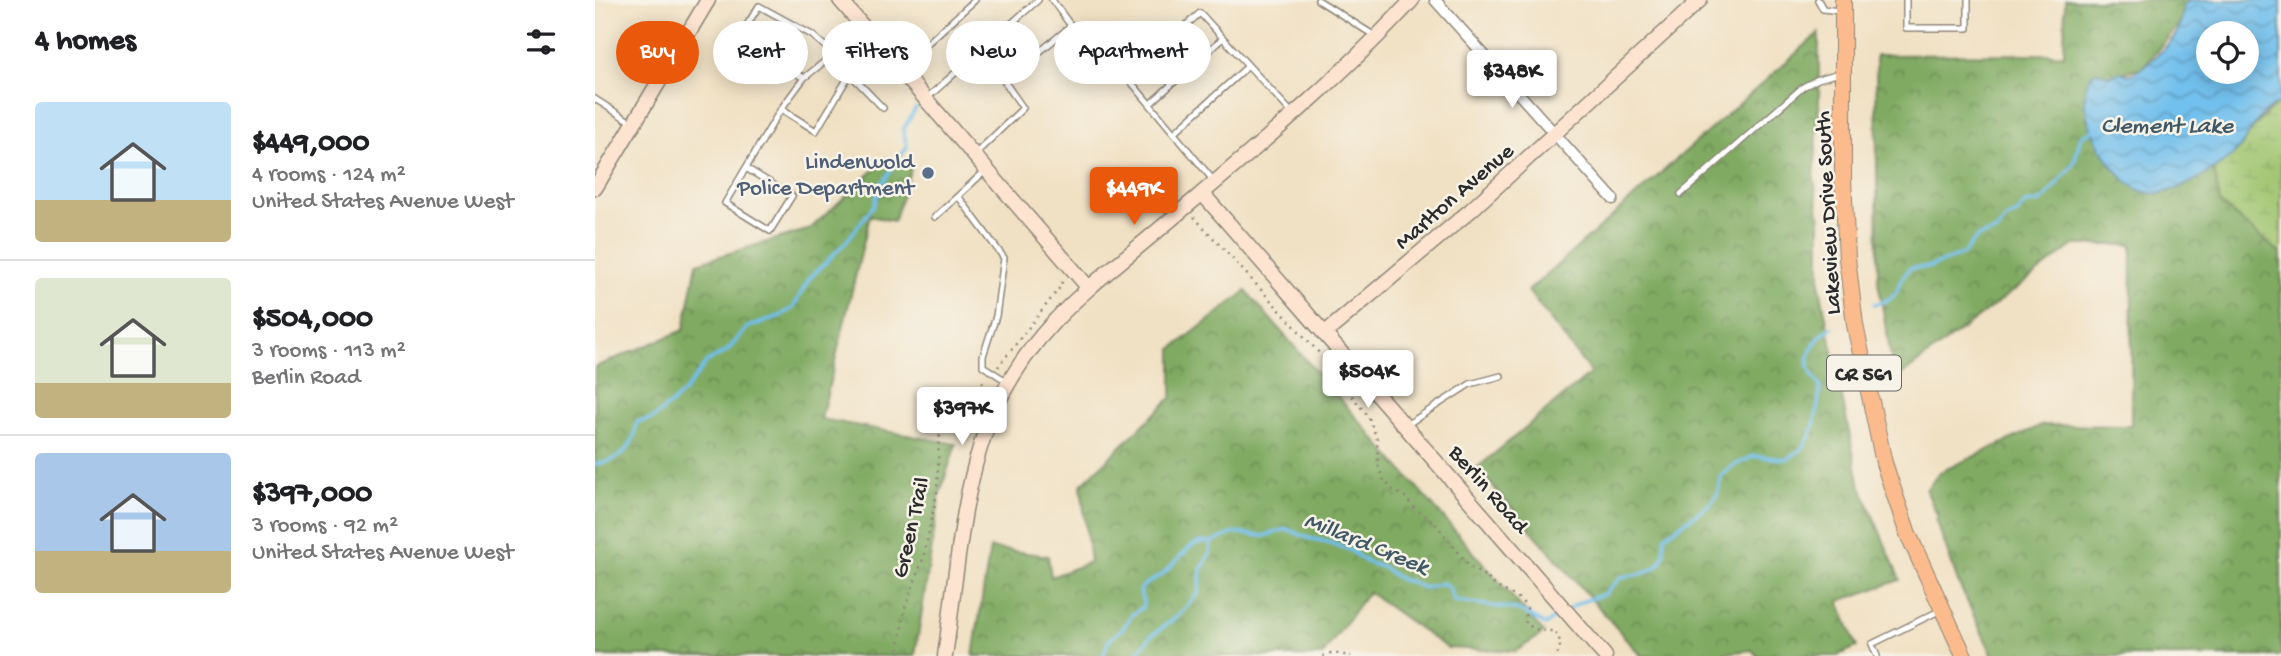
<!DOCTYPE html>
<html lang="en">
<head>
<meta charset="utf-8">
<style>
  :root { --surface:#fff; --page:#f2f2f2; --text:#202124; --muted:#757577; --line:#e0e0e0; --accent:#ea580c }
  body { margin:0; font-family:"Gochi Hand",sans-serif; background:var(--page); color:var(--text); height:100vh; display:flex; flex-direction:column; font-size:26px; white-space:nowrap }
  * { box-sizing:border-box; margin:0 }
  p { font-size:23px; color:var(--muted) }
  .icon { flex:none; width:38px; height:38px; fill:none; stroke:currentColor; stroke-width:2; stroke-linecap:round; stroke-linejoin:round }
  .map { position:relative; flex:1; overflow:hidden }
  .panel { display:flex; flex-direction:column; background:var(--surface); width:595px }
  .panel>* { flex:none }
  .guide { position:absolute; left:21px; top:21px; width:665px; height:63px; display:flex; gap:14px }
  .tools { position:absolute; left:1601px; top:21px; display:grid; gap:14px }
  .tools a { display:grid; place-items:center; width:63px; height:63px; border-radius:50%; background:var(--surface); box-shadow:0 4px 18px #0003; font-size:35px }
  .price { position:absolute; translate:-50% -60px; padding:0 16px; border-radius:7px; background:#fff; color:#222; font-size:23px; line-height:46px; filter:drop-shadow(0 2px 4px #0008) }
  .price::after { content:''; position:absolute; left:50%; top:42px; width:21px; height:16px; margin-left:-10px; background:inherit; clip-path:polygon(0 0,100% 0,50% 100%) }
  .price.on { background:var(--accent); color:#fff }
  ul { padding:0; list-style:none }
  li { display:flex; align-items:center; gap:21px; height:175px; padding:0 35px }
  li+li { border-top:2px solid var(--line) }
  li span { display:grid; place-items:center; flex:none; width:196px; height:140px; border-radius:7px; color:#555 }
  li>.icon { margin-inline-start:auto }
  span .icon { width:84px; height:84px; fill:#fffc; stroke-width:1 }
  li b { font-size:30px }
  h2 { display:flex; justify-content:space-between; align-items:center; height:84px; padding:0 35px; font-size:30px }
  .chip { padding:0 24px; border-radius:32px; background:var(--surface); box-shadow:0 4px 18px #0003; font-size:24px; line-height:63px }
  .chip.on { background:var(--accent); color:#fff }
  main { display:flex; flex:1; min-height:0 }
  .map>svg:first-child { display:block }
</style>
</head>
<body>
<main>
<section class="panel">
<h2>4 homes<svg class="icon" aria-label="filters" viewBox="0 0 24 24"><path d="M4 7h16M4 17h16"/><circle cx="9" cy="7" r="2"/><circle cx="15" cy="17" r="2"/></svg></h2>
<ul>
<li><span style="background:linear-gradient(#bfe0f5 70%,#c2b280 0)"><svg class="icon" aria-label="home" viewBox="0 0 24 24"><path d="M3 11l9-7 9 7M6 9v11h12V9"/></svg></span><div><b>$449,000</b><p>4 rooms · 124 m²</p><p>United States Avenue West</p></div></li>
<li><span style="background:linear-gradient(#dfe7d0 75%,#c2b280 0)"><svg class="icon" aria-label="home" viewBox="0 0 24 24"><path d="M3 11l9-7 9 7M6 9v11h12V9"/></svg></span><div><b>$504,000</b><p>3 rooms · 113 m²</p><p>Berlin Road</p></div></li>
<li><span style="background:linear-gradient(#a9c7e8 70%,#c2b280 0)"><svg class="icon" aria-label="home" viewBox="0 0 24 24"><path d="M3 11l9-7 9 7M6 9v11h12V9"/></svg></span><div><b>$397,000</b><p>3 rooms · 92 m²</p><p>United States Avenue West</p></div></li>
</ul>
</section>
<div class="map">
<svg width="1686" height="656" viewBox="0 0 1686 656">
  <defs>
    <pattern id="forest-crowns" width="20" height="18" patternUnits="userSpaceOnUse" patternTransform="scale(1.75)"><rect width="20" height="18" fill="#80aa62"/><path d="M2 6a3 3 0 1 1 6 0M12 15a3 3 0 1 1 6 0" fill="none" stroke="#698b51"/></pattern>
    <pattern id="wetland-marsh" width="20" height="14" patternUnits="userSpaceOnUse" patternTransform="scale(1.75)"><rect width="20" height="14" fill="#a0c570"/><path d="M1 5h8M5 5V1M11 12h8M15 12V8" fill="none" stroke="#8aa961"/></pattern>
    <pattern id="water-waves" width="16" height="10" patternUnits="userSpaceOnUse" patternTransform="scale(1.75)"><rect width="16" height="10" fill="#72c0ed"/><path d="M0 5q4-4 8 0t8 0" fill="none" stroke="#5e9cc0"/></pattern>
  </defs>
  <rect width="100%" height="100%" fill="#f7f3e8"/>
  <filter id="ink" filterUnits="userSpaceOnUse"><feTurbulence type="fractalNoise" baseFrequency=".0143" numOctaves="2"/><feDisplacementMap in="SourceGraphic" scale="14" xChannelSelector="R" yChannelSelector="G"/><feConvolveMatrix kernelMatrix="1 2 1 2 8 2 1 2 1" color-interpolation-filters="sRGB"/></filter>
  <filter id="wash" filterUnits="userSpaceOnUse"><feTurbulence type="fractalNoise" baseFrequency=".00686" numOctaves="4" result="noise"/><feDisplacementMap in="SourceGraphic" scale="28" xChannelSelector="R" yChannelSelector="G"/><feGaussianBlur stdDeviation="1.57" result="paint"/><feColorMatrix in="noise" values="0 0 0 0 0 0 0 0 0 0 0 0 0 0 0 0 0 1.4 0 .05"/><feComposite in="paint" operator="in"/></filter>
  <g filter="url(#wash)">
    <rect width="100%" height="100%" fill="#f1e1c4"/>
    <path fill="url(#forest-crowns)" stroke="#566a46" stroke-width="2" d="M1470 0H1605L1548 67 1494 83 1544 190 1619 168 1625 203 1686 254V656H1398L1363 582 1341 519 1343 517 1331 490 1345 472 1447 425 1536 426 1537 245H1479L1300 380 1283 282 1281 55 1469 54Z
      M1224 33V106L1219 179 1225 219V287L1264 482 1305 580 1244 601 1262 647 1241 656H1162L1157 650 1108 656H1046L882 468 996 373 933 291Z
      M292 158 317 166 299 221 275 216 226 419 361 444 345 493 320 656H0V367L89 330 102 263 215 229Z
      M651 291 949 633 921 651 852 648 773 592 727 656H378L395 548 453 556 456 577 495 562 486 485 577 397V349Z"/>
    <path fill="url(#wetland-marsh)" stroke="#66784e" stroke-width="2" d="M1686 103V254L1625 203 1619 168 1681 104Z"/>
    <path fill="url(#water-waves)" stroke="#4e768c" stroke-width="2" fill-rule="evenodd" d="M1597 0H1686V103C1664 108 1655 137 1640 153 1625 167 1595 185 1575 191 1566 194 1552 194 1544 190 1514 175 1468 98 1501 71L1514 76 1525 72 1534 75C1548 70 1577 44 1583 30 1587 22 1587 12 1590 3ZM1614 33H1652V72H1614Z"/>
    <g fill="none" stroke-linecap="round" stroke-linejoin="round">
      <path stroke="#72c0ed" stroke-width="3.5" d="M1279 304C1311 298 1297 285 1315 268L1335 267 1368 254 1382 237 1402 231 1411 219 1422 214 1430 204 1445 202 1451 197 1479 163 1486 136 1500 129
        M0 464C17 462 31 456 38 439 41 433 39 428 42 422L57 419 77 403 89 392 112 362 131 352 153 327 185 316 198 308 214 279 251 242 279 205 286 185 312 147 308 130 321 108
        M974 609 986 602 1010 594 1026 577C1040 575 1067 573 1069 553 1070 547 1068 542 1070 536L1116 503 1122 495 1126 476 1136 467 1159 456 1191 459C1215 449 1220 427 1223 404 1223 399 1225 393 1225 388 1224 382 1219 379 1216 373 1208 353 1221 338 1237 327
        M508 656 514 640 528 628 536 615 547 608 548 602 545 591 549 585 568 574 595 547 602 543 617 542 639 533 669 536 692 529 713 538 733 542 755 550 771 562 787 567 806 580 817 582 828 588 848 583 854 588 859 601 919 609 934 615 950 625 967 613
        M540 656 556 636 584 615 604 592 606 570 615 554 616 542"/>
    </g>
  </g>
  <g filter="url(#ink)">
    <g fill="none" stroke-linecap="round" stroke-linejoin="round">
      <defs>
        <path id="lane" d="M723 0 780 36
          M1223 0 1228 9 1245 11
          M1311 0V28H1373V0
          M325 50 380 0
          M209 78 143 39 164 6 217 35 239 54 255 74 288 108
          M333 97 443 0
          M0 99 36 122
          M555 104 628 38
          M186 109 221 131 255 74
          M579 133 653 66
          M379 155 428 108 409 81 476 26 457 0
          M151 168 197 196 175 231 130 203 186 109 209 78 239 54 265 27
          M618 180 532 77 605 13 697 113
          M1086 194 1208 87 1223 79 1245 73
          M363 196 409 258 401 316 388 356V366L413 382
          M340 217 389 172
          M810 426 875 384 906 376
          M1282 656 1277 644 1344 611"/>
        <path id="street" d="M840 0 1018 199"/>
        <path id="secondary" d="M245 0 493 287
          M0 188 113 0
          M607 193 1010 656
          M729 334 876 210 1105 0
          M350 656C361 581 367 481 398 413 439 324 495 288 567 227 652 155 741 83 817 0"/>
        <path id="primary" d="M1248 0V179L1252 258 1260 325 1289 463 1313 534 1369 656"/>
      </defs>
      <use href="#lane" stroke="#8e8678" stroke-width="8"/>
      <use href="#street" stroke="#8e8678" stroke-width="13"/>
      <use href="#secondary" stroke="#8e8678" stroke-width="17"/>
      <use href="#primary" stroke="#8e8678" stroke-width="18"/>
      <path stroke="#8e8678" stroke-width="2.5" stroke-dasharray="2 5" stroke-linecap="butt" d="M599 217 727 356
        M727 357 774 418 782 439 783 464 788 479 798 490 810 497 820 509 839 522 876 568 890 576 902 587 925 599 932 608 930 616 931 624 945 631H958L964 636 965 648 962 656
        M403 367 466 286 468 277
        M302 656 310 608 329 556 342 493 344 438 347 431 365 415 390 379
        M728 656 736 653 756 656"/>
      <use href="#lane" stroke="#fff" stroke-width="5"/>
      <use href="#street" stroke="#fff" stroke-width="10"/>
      <use href="#secondary" stroke="#fde4d1" stroke-width="14"/>
      <use href="#primary" stroke="#fbbb8c" stroke-width="16"/>
    </g>
  </g>
  <circle fill="#5c6f8a" stroke="#f7f3e8" stroke-width="2.5" cx="333" cy="173" r="7"/>
  <g text-anchor="middle" stroke-width="5" stroke-linejoin="round" paint-order="stroke">
    <rect fill="#f7f3e8" stroke="#686764" stroke-width="2" x="1232" y="355.5" width="74" height="35" rx="5"/>
    <g font-size="21" font-weight="bold" fill="#2b2b2b">
      <text x="1269" y="380">CR 561</text>
    </g>
    <g font-size="23" fill="#4e5e75" stroke="#f7f3e8" text-anchor="end">
      <text x="319" y="168">Lindenwold<tspan x="319" dy="26">Police Department</tspan></text>
    </g>
    <g font-size="23" fill="#2b2b2b" stroke="#f7f3e8">
      <text transform="translate(858 195) rotate(-41)" y="8">Marlton Avenue</text>
      <text transform="translate(1231 213) rotate(-93)" y="8">Lakeview Drive South</text>
      <text transform="translate(895 488) rotate(49)" y="8">Berlin Road</text>
      <text transform="translate(314 527) rotate(-77)" y="8">Green Trail</text>
    </g>
    <g font-size="24" font-style="italic" fill="#405865" stroke="#f7f3e8">
      <text x="1572" y="132">Clement Lake</text>
      <text transform="translate(772 542) rotate(22)" y="8">Millard Creek</text>
    </g>
  </g>
</svg>
<div class="tools">
<a><svg class="icon" aria-label="locate" viewBox="0 0 24 24"><circle cx="12" cy="12" r="6"/><path d="M12 2v4M12 18v4M2 12h4M18 12h4"/></svg></a>
</div>
<b class="price" style="left:917px;top:110px">$348K</b>
<b class="price on" style="left:539px;top:227px">$449K</b>
<b class="price" style="left:773px;top:410px">$504K</b>
<b class="price" style="left:367px;top:447px">$397K</b>
<div class="guide">
<a class="chip on">Buy</a>
<a class="chip">Rent</a>
<a class="chip">Filters</a>
<a class="chip">New</a>
<a class="chip">Apartment</a>
</div>
</div>
</main>
</body>
</html>
